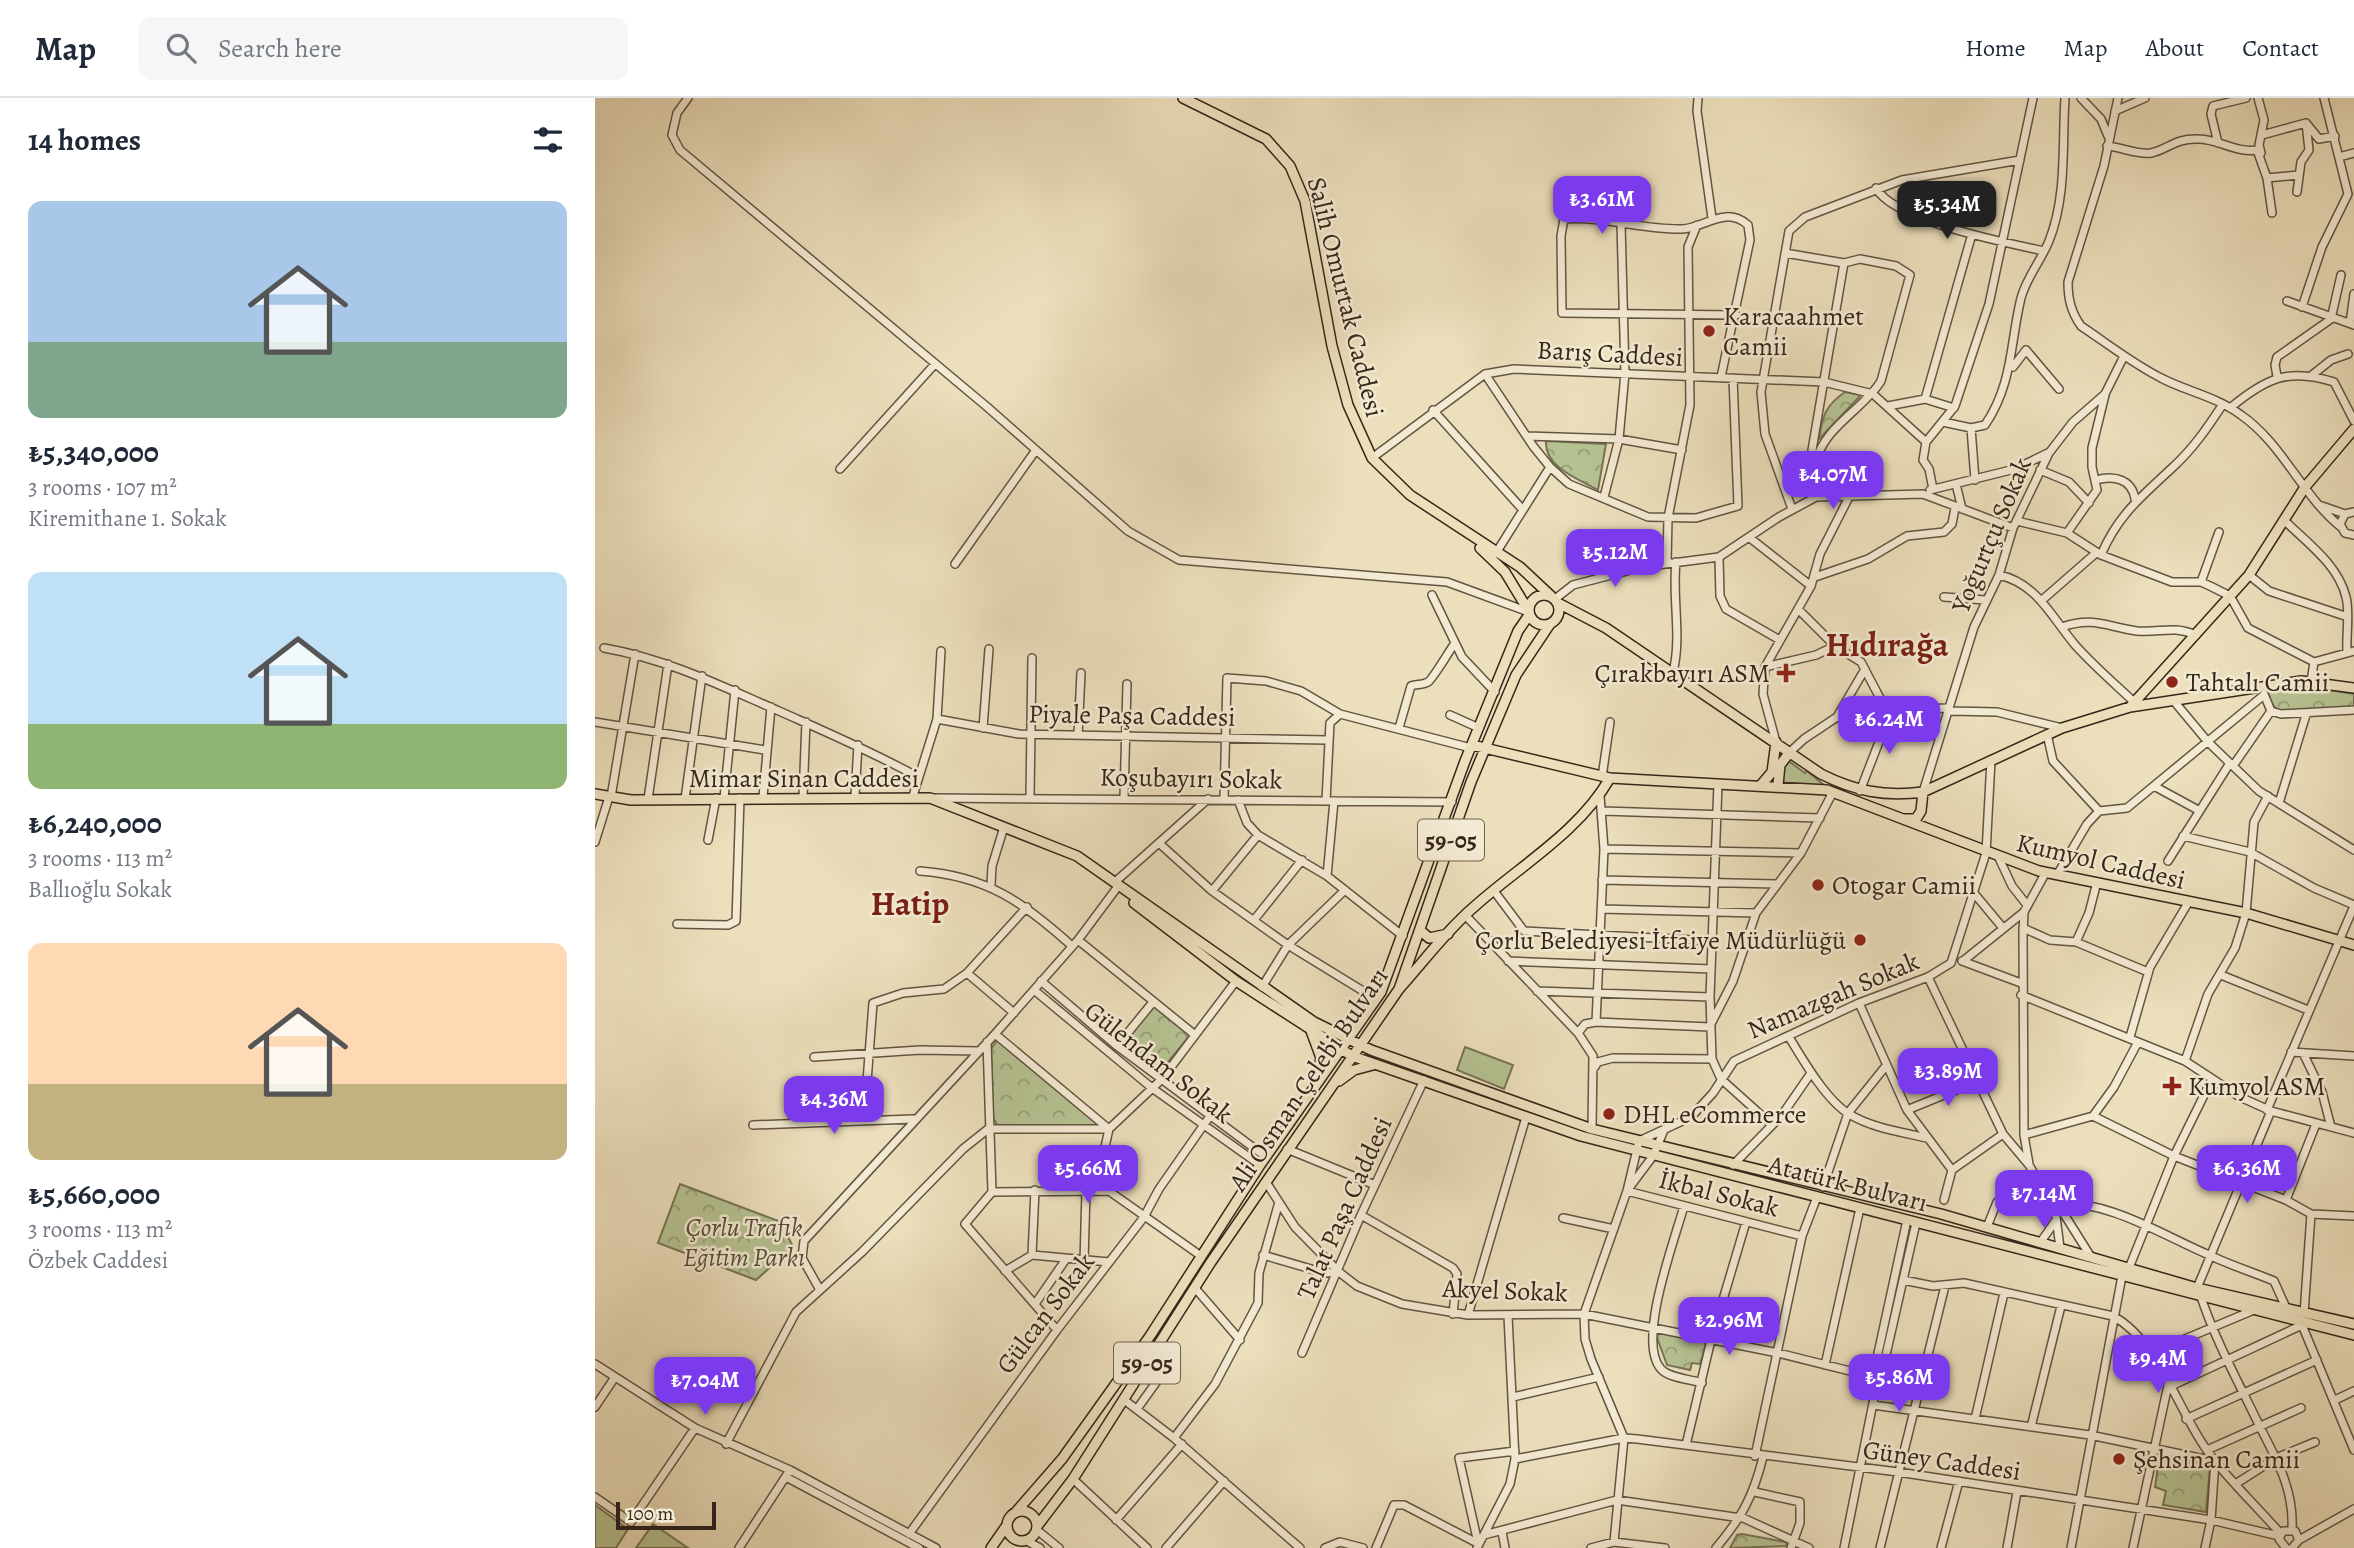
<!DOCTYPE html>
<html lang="en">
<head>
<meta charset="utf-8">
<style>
  :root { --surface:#fff; --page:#f6f6f7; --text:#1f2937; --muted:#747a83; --line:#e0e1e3; --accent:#7c3aed }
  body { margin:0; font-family:Alegreya,serif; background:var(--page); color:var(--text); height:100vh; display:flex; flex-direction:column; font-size:26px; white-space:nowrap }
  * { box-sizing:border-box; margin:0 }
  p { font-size:23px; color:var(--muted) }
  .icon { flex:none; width:38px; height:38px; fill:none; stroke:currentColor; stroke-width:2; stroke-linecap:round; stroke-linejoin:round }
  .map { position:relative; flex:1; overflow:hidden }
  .side { display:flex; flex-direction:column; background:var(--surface); width:595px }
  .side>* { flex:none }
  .scale { position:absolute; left:21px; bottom:18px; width:100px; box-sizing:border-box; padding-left:7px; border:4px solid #352619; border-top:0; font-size:19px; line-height:24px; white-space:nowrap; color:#352619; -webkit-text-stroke:5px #f3ead3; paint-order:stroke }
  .price { position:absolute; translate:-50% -60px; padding:0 16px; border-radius:14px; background:var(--accent); color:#fff; font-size:23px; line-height:46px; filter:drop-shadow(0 2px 4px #0008) }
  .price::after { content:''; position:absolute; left:50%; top:42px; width:21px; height:16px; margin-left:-10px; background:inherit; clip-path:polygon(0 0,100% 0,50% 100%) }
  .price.current { background:#222; color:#fff }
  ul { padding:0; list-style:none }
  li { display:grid; align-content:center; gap:14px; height:371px; padding:0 28px }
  li span { display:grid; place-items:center; height:217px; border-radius:14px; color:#555 }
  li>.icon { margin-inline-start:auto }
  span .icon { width:126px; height:126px; fill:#fffc; stroke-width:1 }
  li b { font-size:30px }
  h2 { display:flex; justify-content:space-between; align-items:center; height:84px; padding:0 28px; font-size:30px }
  header { display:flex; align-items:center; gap:42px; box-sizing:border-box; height:98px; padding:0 35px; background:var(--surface); border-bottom:2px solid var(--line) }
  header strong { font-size:33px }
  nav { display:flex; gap:38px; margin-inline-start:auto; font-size:24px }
  .search { width:490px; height:63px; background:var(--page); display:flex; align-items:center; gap:18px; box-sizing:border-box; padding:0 24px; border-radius:14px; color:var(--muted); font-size:26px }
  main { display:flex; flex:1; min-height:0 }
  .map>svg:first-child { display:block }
</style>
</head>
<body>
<header>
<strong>Map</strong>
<div class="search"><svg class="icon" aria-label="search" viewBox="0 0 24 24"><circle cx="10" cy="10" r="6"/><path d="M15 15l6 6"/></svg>Search here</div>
<nav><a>Home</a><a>Map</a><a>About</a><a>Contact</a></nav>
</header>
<main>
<section class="side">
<h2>14 homes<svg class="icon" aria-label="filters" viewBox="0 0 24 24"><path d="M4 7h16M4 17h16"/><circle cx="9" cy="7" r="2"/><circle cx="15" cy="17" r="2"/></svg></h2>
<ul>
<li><span style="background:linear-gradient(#a9c7e8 65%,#7fa58c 0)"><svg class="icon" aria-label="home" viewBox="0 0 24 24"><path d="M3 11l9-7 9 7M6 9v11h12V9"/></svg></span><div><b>₺5,340,000</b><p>3 rooms · 107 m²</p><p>Kiremithane 1. Sokak</p></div></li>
<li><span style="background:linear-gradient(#bfe0f5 70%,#8fb573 0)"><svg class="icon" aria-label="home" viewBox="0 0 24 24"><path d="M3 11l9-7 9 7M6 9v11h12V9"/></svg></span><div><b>₺6,240,000</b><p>3 rooms · 113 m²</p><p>Ballıoğlu Sokak</p></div></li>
<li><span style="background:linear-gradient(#ffd9b3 65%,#c2b280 0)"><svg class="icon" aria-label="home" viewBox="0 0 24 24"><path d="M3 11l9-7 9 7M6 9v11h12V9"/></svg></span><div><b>₺5,660,000</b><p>3 rooms · 113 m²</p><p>Özbek Caddesi</p></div></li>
</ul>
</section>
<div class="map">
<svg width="1759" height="1450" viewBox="0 0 1759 1450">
  <defs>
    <pattern id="grass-tufts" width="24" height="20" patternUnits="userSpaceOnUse" patternTransform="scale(1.75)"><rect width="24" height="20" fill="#b6c292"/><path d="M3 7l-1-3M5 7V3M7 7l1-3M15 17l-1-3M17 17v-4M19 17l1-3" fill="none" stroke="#959d76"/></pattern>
    <pattern id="forest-crowns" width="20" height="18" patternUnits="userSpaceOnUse" patternTransform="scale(1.75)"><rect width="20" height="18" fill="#b6c292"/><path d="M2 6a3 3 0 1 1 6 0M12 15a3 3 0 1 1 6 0" fill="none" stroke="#959d76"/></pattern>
  </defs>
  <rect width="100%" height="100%" fill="#ecdfbc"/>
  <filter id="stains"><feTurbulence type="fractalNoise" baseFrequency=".00286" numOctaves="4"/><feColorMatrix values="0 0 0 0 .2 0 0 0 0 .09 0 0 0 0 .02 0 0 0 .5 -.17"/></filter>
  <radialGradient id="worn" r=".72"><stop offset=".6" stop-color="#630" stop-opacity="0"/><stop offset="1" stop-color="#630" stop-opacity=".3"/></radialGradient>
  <path fill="url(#grass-tufts)" stroke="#767456" stroke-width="2" d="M1192 662 1210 675 1212 673 1229 687 1226 690 1186 684 1184 679Z"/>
  <path fill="url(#forest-crowns)" stroke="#767456" stroke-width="2" d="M1250 294 1266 297 1224 341C1227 318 1231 307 1250 294Z
    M951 343 1011 346 1003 392C983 381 949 369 951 343Z
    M1705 587 1759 596V611L1686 616 1676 605 1672 591Z
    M558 906 596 936 565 974 528 944Z
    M403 941 504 1027 403 1028 398 1020 396 951Z
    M85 1086 186 1124 198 1149 161 1182 63 1145Z
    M1060 1234 1112 1243 1105 1266 1097 1265 1095 1272 1072 1267Z
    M1574 1359 1615 1369 1611 1414 1568 1407 1571 1393 1560 1389 1564 1361Z
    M1147 1436 1191 1444 1192 1448 1135 1450 1142 1437Z"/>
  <path fill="#b6c292" stroke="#767456" stroke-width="2" d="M870 949 918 967 909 991 862 972Z
    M0 1407 33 1431 21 1450H0Z
    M58 1426 93 1450H41Z"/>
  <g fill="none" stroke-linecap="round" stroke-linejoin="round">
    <defs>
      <path id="minor" d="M93 0 82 15 77 37 85 52 391 308 533 433 584 462 852 484 934 514
        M1103 0 1102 13 1117 120
        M1486 0 1506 21 1513 38
        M1523 0 1509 68 1473 184C1473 201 1476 214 1486 228 1513 246 1538 266 1568 281 1594 294 1622 299 1646 317 1688 346 1707 398 1746 429
        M1663 0 1669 22 1664 47 1666 55
        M1520 13 1550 0
        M1667 37 1711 25 1724 41 1740 38
        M1623 45 1616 16 1618 8 1651 0
        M1512 48C1526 49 1543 57 1556 55 1572 52 1580 40 1603 41 1624 41 1640 55 1662 52L1672 80 1677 115
        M1744 59 1759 55
        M1672 80 1703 77
        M1281 90C1299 123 1412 145 1449 153
        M1702 94 1706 64 1714 52 1711 25
        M1190 155 1249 165 1265 161 1301 168 1315 177 1286 283C1269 311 1227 330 1221 365 1220 376 1221 388 1221 399
        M1692 203 1759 227
        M1707 209 1727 149 1753 96 1729 0
        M1755 225 1759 196
        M1418 269 1431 252 1464 291
        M890 276 938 348 955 369 974 386 1053 419 1101 420 1143 408 1138 280
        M1682 278 1680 267 1682 259 1736 221 1746 177
        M1716 278 1736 262 1753 256
        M1126 279 1155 142 1153 127C1130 107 1110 130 1087 131 1048 132 1008 118 969 121L966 138 967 215 1141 217
        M1330 301 1377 136
        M1293 308 1330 301 1359 310
        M1635 310C1670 281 1693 269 1739 284L1759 323
        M838 312 928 412
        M1348 324 1376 330 1390 327C1418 286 1415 245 1426 200 1432 178 1446 163 1454 143 1472 98 1467 47 1470 0
        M1376 330 1380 382
        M932 338 1024 341 1087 352
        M777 360 890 276 919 271 1229 284 1278 296 1331 344
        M1221 366 1217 352 1249 165
        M245 371 340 266
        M1445 372 1474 384 1494 405
        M1501 382C1519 377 1537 381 1540 401
        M1361 386 1367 411
        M1338 391 1334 371 1328 362 1331 344 1360 308 1394 206 1438 0
        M1335 392 1420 371 1453 355
        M1009 399 1024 341 1030 275 1026 126
        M1724 407 1750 416
        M1197 411 1170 336 1166 294 1194 133 1210 119 1307 82 1425 62
        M1759 414 1750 416 1745 426 1750 435 1759 437
        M1689 422C1711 444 1743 466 1751 499 1755 513 1751 538 1752 554
        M1422 423 1472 435 1506 457 1577 484H1606L1615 488 1635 498 1653 530 1719 564 1759 553
        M1472 435 1502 392 1497 369V350L1510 297
        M1155 440 1216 488
        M901 455 955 369
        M1506 457C1523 417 1546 399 1577 370 1598 351 1613 329 1628 306
        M1124 459 1125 498 1131 511 1183 541
        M1072 465 1073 420 1095 307 1093 149 1102 127
        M360 466 441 352
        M1404 477C1442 485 1457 520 1481 548 1499 568 1520 586 1539 604
        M1654 477 1674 493 1750 518
        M1220 479 1273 461 1312 438 1349 434 1357 426 1360 410
        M1606 484 1624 434
        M837 497 867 559 900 594
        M1349 499 1390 502
        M960 501 978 487 1047 469 1124 459 1184 419 1221 399 1328 396 1418 430
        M1446 503 1501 455
        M1203 511 1240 548 1266 564 1287 604 1296 613 1351 610 1355 613 1402 614 1467 630
        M1467 529C1499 518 1512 529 1542 533 1566 535 1577 527 1601 537
        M9 550C72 561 126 588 184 613 231 634 278 654 323 679
        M1170 569 1221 557 1240 548
        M1078 574C1087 539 1077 500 1081 464
        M1716 584 1719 564
        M1669 596 1676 613 1686 616 1759 612
        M1578 602 1613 644 1664 693 1759 752
        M855 617 884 630
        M1242 619 1288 634
        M342 621 424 636 732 642
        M0 624 170 652
        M388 630 394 551
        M804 630 816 588C821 586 828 587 833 584 838 581 854 553 860 545
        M1452 636 1458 663 1504 713
        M483 637 486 575
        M1181 644 1168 596 1170 569 1216 488 1225 456 1254 399
        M1195 654 1209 641 1242 619 1270 571
        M1638 668 1676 613
        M1007 679 1015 624
        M1123 686 1115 899 1117 961 1126 981 1175 1025
        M1559 688 1603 712
        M1265 693 1296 613
        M1328 694 1379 529 1404 477 1418 430 1454 355 1478 324 1510 296 1529 258
        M260 698 263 647
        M318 698 342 621 346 553
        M16 699 40 556
        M168 699 176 609
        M208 699 211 624
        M435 699 437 560
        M129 700 140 592
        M339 700 857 704
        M529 700 532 586
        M53 701 73 566
        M90 701 107 578
        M629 701 632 580 671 583 706 593 745 616 876 650
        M643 702 652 725 663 737 732 778 808 838
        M731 703 735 625 745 616
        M1684 705 1711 617
        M1008 713 1225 720
        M1504 713 1532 710 1669 597
        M1588 738 1655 754 1719 790 1759 807
        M113 742 121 700
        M0 744 14 699
        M565 746 617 793 693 847 781 901
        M1009 751 1206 755
        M1404 760 1417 788 1432 807
        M1573 763 1635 665
        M325 773C392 778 428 804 477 848
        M1462 777 1492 726 1504 713
        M732 778 739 703
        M1007 782 1181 786
        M520 784 613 701
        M396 787 397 768 409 729
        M617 793 663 737
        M899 793 929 833 1117 843
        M1378 794 1408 830
        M1006 811 1161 815
        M870 817 983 935 998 958 997 1031
        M659 822 707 762
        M82 826 133 827 141 823 145 700
        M1428 830 1455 842 1481 844 1553 874
        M483 842 600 937
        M1481 844 1494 815 1502 784
        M913 863 1116 871
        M1367 863 1426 885
        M1368 863 1429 814
        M372 875 419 915
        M1626 877 1713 912
        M1333 879 1408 1036 1434 1067 1460 1111 1465 1150
        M446 883 522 948 671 1059
        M667 889 693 847 750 792
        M439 892 557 990 665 1067
        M942 893 1115 899
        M1426 897 1590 963 1645 999 1676 1013 1759 1035
        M1264 905 1312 1012 1357 1072 1349 1102
        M1001 924 1009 751 1005 698
        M1116 926 1138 883 1161 815 1206 755 1238 694
        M983 935 990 926 1001 924 1115 929
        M400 936 514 1031
        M1194 939C1208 962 1231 1002 1254 1016 1277 1030 1306 1034 1332 1040
        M1535 939 1555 869 1593 805
        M392 944 397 1094
        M522 948 558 904
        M1696 954 1759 958
        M1708 955 1727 994 1736 1029
        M219 959 325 952 383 953
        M1590 963 1613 896 1640 850 1651 815 1659 724 1673 698
        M999 970 1003 964 1018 960 1117 961
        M1312 1012 1383 983
        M1672 1012 1759 808
        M1498 1018 1579 1058 1691 1102 1716 1116 1759 1118
        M269 1023 278 905 308 895 349 891 372 875 432 809
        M158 1027 318 1021
        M1429 1037 1498 1018 1519 989 1543 944
        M692 1051 780 1087
        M1434 1066 1429 1037 1428 835 1429 814 1451 774
        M1138 1067 1187 1017 1216 975
        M1357 1072 1408 1036
        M671 1084 700 1129 744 1174 762 1188 807 1206 873 1217 989 1216 1183 1255 1283 1280
        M1228 1089 1253 1015 1290 969
        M1034 1090 1058 1058 1069 1032
        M514 1093 506 1067 514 1031 567 981 641 883
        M1032 1093 1207 1138
        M1691 1102 1721 1026
        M1457 1105C1514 1102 1563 1135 1614 1157 1635 1167 1657 1174 1679 1183L1692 1212
        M1089 1108C1080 1141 1041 1244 1066 1271 1074 1280 1095 1281 1107 1285
        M1460 1111 1469 1116 1496 1159
        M766 1117 858 1170 862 1176 858 1216
        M968 1120 1019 1131
        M1392 1129 1402 1104
        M1445 1145 1461 1122
        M437 1157 514 1164
        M668 1157 730 1175 744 1174
        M489 1164 491 1093
        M1534 1170 1579 1058 1617 981
        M410 1173 437 1157 440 1092
        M1308 1182 1338 1188 1369 1185 1518 1218C1566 1244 1585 1321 1620 1363 1640 1388 1664 1411 1685 1435
        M600 1190 645 1242
        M1602 1190 1676 1013
        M225 1192 207 1160 209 1143 400 936 483 842 524 787
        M1606 1199C1621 1244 1645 1287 1666 1331 1683 1364 1699 1393 1697 1431
        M440 1206 471 1161
        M1709 1216 1716 1116
        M873 1217 931 1019
        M1710 1225 1707 1227 1759 1352
        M462 1232 370 1126 397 1094 514 1093 606 1158
        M707 1255 766 1117 829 982
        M1554 1256 1659 1212
        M0 1266 100 1330 195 1372 341 1450
        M1230 1267 1265 1110
        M1283 1279 1280 1269 1312 1122
        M1574 1289 1707 1227
        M918 1299 1004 1279
        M528 1301 579 1340 705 1450
        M1740 1302 1759 1293
        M1278 1307 1495 1337 1619 1363
        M0 1309 20 1279
        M542 1311 580 1258
        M1380 1321 1409 1195
        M1591 1321 1722 1262
        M1436 1329 1466 1208
        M579 1340 620 1286 663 1205 664 1175 684 1104
        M131 1346 201 1214 267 1154 368 1051 393 1031H514
        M1091 1347 1116 1242 1151 1124
        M1612 1352 1706 1310
        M1160 1358 1207 1138 1222 1099
        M920 1361 1029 1340 1042 1341 1303 1374 1616 1422 1684 1438
        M191 1379 324 1450
        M478 1381 552 1450
        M1642 1385 1681 1360 1720 1344
        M1160 1394 1205 1404V1425L1196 1450
        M0 1399 36 1424 100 1330
        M1146 1419 1214 1450
        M521 1422 587 1346
        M442 1432 464 1450
        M907 1434 910 1450
        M314 1436 462 1232 549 1119 564 1091 615 1018
        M889 1437 1022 1402 1146 1420
        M432 1443 445 1450
        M1019 1444 1029 1340 996 1261 990 1241 989 1216 1032 1093 1044 1043 1096 1019 1118 995 1139 963 1264 905 1333 879 1356 865 1391 755 1396 662
        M883 1445 864 1360 920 1353
        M144 1450 193 1375
        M571 1450 629 1383
        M730 1450 745 1444 768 1450
        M781 1450 799 1407H809L884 1446
        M882 1450 915 1386 920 1361 913 1218
        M996 1450 1019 1444 1070 1450
        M1121 1450C1147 1419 1158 1399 1168 1359
        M1249 1450 1283 1280 1288 1270 1321 1125
        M1285 1450 1350 1188
        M1346 1450 1364 1383
        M1412 1450 1422 1394
        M1476 1450 1527 1178
        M1538 1450 1573 1287
        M1610 1450 1616 1422 1620 1363
        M1691 1450 1684 1441 1688 1433H1700L1704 1442
        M1697 1450 1704 1442 1759 1411"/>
      <path id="major" d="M588 0 671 41 695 68 710 103 737 248 753 307 777 360 815 397 925 469 956 498
        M885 450 910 474 933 512
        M934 512a15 15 0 1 1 30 0a15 15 0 1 1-30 0Z
        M963 505 1011 530 1226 676C1260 693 1289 699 1328 694L1467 630 1535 609 1706 583 1759 590
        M1535 609 1654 477 1710 389 1759 331
        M877 647 1015 680
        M1166 687 1177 674 1181 644
        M1183 687 1185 667 1195 654
        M0 696 36 702 335 700 482 758 719 924 776 952 997 1031 1346 1116 1602 1190 1759 1226
        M1309 721H1321L1326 713 1328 694
        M539 805 641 883 757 958 986 1038 1759 1237
        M825 832 834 840 853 836
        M804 891C829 863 852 832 880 808 926 767 984 734 1015 680L1232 692 1444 773 1651 815 1759 847
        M716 933 726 960 722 980
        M744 983 759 972 778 967
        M412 1428a15 15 0 1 1 30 0a15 15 0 1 1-30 0Z
        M420 1415 467 1361 555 1238 665 1067 786 894 870 663 923 533 934 517
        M443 1427 478 1381 616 1164 804 891 876 684 921 577 955 526
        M396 1450 412 1427"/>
    </defs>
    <use href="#minor" stroke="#635442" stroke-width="10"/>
    <use href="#major" stroke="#352619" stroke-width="12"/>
    <use href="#minor" stroke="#f3ead3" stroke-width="7"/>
    <use href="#major" stroke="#ecdfbc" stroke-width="9"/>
  </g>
  <g fill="#8f2418" stroke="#f3ead3" stroke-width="2.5">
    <circle cx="1114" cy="233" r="7"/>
    <path d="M1187.5 564.5h7v7h7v7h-7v7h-7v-7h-7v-7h7z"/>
    <circle cx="1577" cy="584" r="7"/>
    <circle cx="1223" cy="787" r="7"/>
    <circle cx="1265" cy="842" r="7"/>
    <path d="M1573.5 977.5h7v7h7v7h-7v7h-7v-7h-7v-7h7z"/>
    <circle cx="1014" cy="1016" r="7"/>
    <circle cx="1524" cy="1361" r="7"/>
  </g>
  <g text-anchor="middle" stroke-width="5" stroke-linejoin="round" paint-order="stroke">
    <g fill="#f3ead3" stroke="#6e6151" stroke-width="2">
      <rect x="823" y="721.5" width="66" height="41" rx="5"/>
      <rect x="519" y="1244.5" width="66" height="41" rx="5"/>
    </g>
    <g font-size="24" font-weight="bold" fill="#352619">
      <text x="856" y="750">59-05</text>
      <text x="552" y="1273">59-05</text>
    </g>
    <g font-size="26" fill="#352619" stroke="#f3ead3">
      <text transform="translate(751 199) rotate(76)" y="9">Salih Omurtak Caddesi</text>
      <text transform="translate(1015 255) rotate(3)" y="9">Barış Caddesi</text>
      <text transform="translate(1396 437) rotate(-67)" y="9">Yoğurtçu Sokak</text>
      <text transform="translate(537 617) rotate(1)" y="9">Piyale Paşa Caddesi</text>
      <text x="209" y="689">Mimar Sinan Caddesi</text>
      <text transform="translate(596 680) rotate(1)" y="9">Koşubayırı Sokak</text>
      <text transform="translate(1506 763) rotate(13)" y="9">Kumyol Caddesi</text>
      <text transform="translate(1238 897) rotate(-23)" y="9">Namazgah Sokak</text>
      <text transform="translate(564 964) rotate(38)" y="9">Gülendam Sokak</text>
      <text transform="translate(713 981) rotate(-56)" y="9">Ali Osman Çelebi Bulvarı</text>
      <text transform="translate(1253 1085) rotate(14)" y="9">Atatürk Bulvarı</text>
      <text transform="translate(1124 1095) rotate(14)" y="9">İkbal Sokak</text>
      <text transform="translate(749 1110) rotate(-66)" y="9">Talat Paşa Caddesi</text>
      <text transform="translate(910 1192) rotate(2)" y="9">Akyel Sokak</text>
      <text transform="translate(450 1215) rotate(-53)" y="9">Gülcan Sokak</text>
      <text transform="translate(1347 1362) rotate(8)" y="9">Güney Caddesi</text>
    </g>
    <g font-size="26" fill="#352619" stroke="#f3ead3" text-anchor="start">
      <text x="1128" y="227">Karacaahmet<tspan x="1128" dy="30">Camii</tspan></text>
      <text x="1175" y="584" text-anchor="end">Çırakbayırı ASM</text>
      <text x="1591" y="593">Tahtalı Camii</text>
      <text x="1237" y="796">Otogar Camii</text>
      <text x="1251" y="851" text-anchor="end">Çorlu Belediyesi İtfaiye Müdürlüğü</text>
      <text x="1593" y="997">Kumyol ASM</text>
      <text x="1028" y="1025">DHL eCommerce</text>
      <text x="1538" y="1370">Şehsinan Camii</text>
    </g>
    <g font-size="26" font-style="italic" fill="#554d37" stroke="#f3ead3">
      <text x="149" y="1138">Çorlu Trafik<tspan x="149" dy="30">Eğitim Parkı</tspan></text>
    </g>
    <g font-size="33" font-weight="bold" fill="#7a1f14" stroke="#f3ead3">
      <text x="1292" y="558">Hıdırağa</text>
      <text x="315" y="817">Hatip</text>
    </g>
  </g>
  <rect width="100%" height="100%" filter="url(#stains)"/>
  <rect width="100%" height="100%" fill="url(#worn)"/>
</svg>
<div class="scale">100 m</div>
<b class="price" style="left:1007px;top:138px">₺3.61M</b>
<b class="price current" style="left:1352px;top:143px">₺5.34M</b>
<b class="price" style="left:1238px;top:413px">₺4.07M</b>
<b class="price" style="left:1020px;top:491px">₺5.12M</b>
<b class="price" style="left:1294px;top:658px">₺6.24M</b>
<b class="price" style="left:1353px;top:1010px">₺3.89M</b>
<b class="price" style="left:239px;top:1038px">₺4.36M</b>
<b class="price" style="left:493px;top:1107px">₺5.66M</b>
<b class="price" style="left:1652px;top:1107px">₺6.36M</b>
<b class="price" style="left:1449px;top:1132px">₺7.14M</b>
<b class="price" style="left:1134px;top:1259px">₺2.96M</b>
<b class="price" style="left:1563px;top:1297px">₺9.4M</b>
<b class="price" style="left:1304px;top:1316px">₺5.86M</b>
<b class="price" style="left:110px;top:1319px">₺7.04M</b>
</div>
</main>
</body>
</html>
